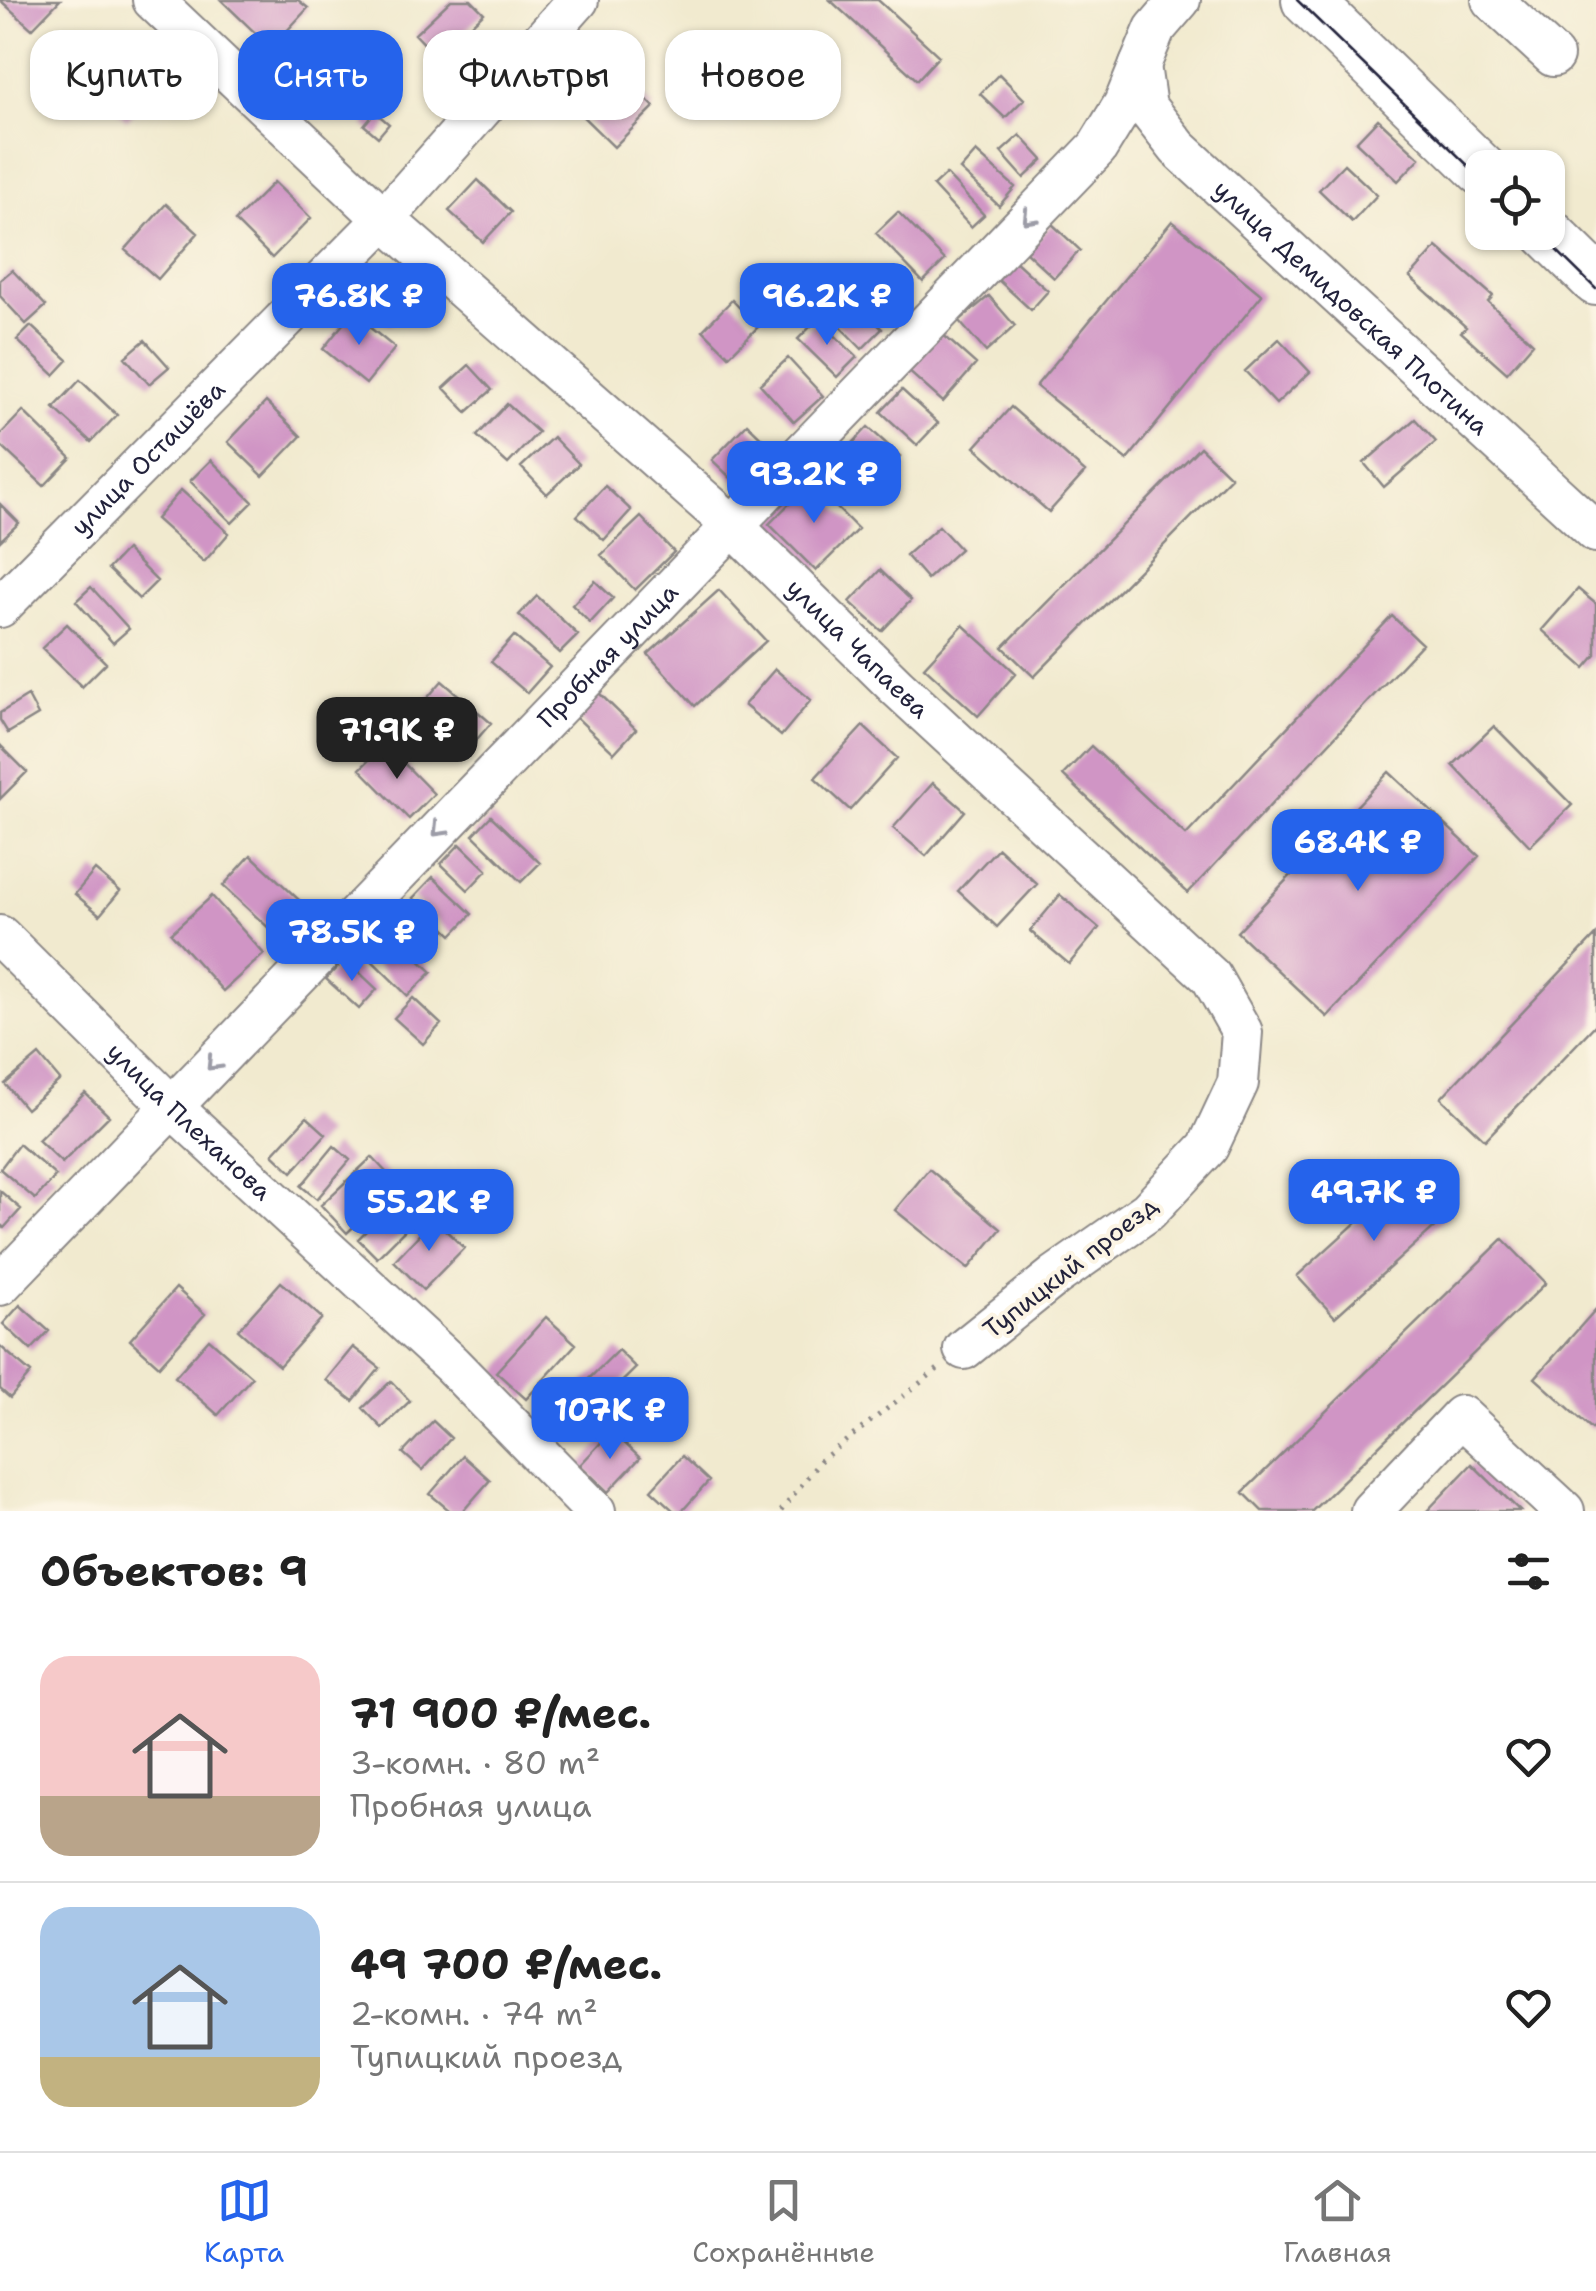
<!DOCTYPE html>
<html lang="ru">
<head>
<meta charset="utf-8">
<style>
  :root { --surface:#fff; --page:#f6f6f6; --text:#222; --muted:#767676; --line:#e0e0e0; --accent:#2563eb }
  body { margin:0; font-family:"Shantell Sans",sans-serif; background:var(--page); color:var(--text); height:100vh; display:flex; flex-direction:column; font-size:38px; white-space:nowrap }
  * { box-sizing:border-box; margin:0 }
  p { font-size:32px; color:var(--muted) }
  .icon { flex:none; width:55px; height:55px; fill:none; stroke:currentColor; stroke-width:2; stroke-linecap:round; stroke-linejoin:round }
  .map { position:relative; height:1511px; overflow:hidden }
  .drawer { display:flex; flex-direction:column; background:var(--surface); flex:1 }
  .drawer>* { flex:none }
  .hud { position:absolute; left:30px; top:30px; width:1000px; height:90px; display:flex; gap:20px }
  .fabs { position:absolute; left:1465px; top:150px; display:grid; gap:20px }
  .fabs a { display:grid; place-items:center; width:100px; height:100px; border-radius:20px; background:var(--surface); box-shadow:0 2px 8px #0004; font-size:50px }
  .price { position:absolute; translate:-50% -85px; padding:0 22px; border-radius:20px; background:var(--accent); color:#fff; font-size:32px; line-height:65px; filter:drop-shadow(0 2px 5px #0008) }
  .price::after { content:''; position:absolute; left:50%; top:60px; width:30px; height:22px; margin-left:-15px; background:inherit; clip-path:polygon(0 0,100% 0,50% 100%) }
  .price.on { background:#222; color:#fff }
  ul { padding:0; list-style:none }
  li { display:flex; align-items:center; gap:30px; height:250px; padding:0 40px }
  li+li { border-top:2px solid var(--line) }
  li span { display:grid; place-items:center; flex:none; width:280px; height:200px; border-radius:30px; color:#555 }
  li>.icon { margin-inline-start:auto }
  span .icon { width:120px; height:120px; fill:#fffc; stroke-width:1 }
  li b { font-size:42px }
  h2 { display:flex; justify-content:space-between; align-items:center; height:120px; padding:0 40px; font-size:42px }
  .pill { padding:0 35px; border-radius:30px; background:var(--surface); box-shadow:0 2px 8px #0004; font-size:35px; line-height:90px }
  .pill.on { background:var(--accent); color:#fff }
  .tab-bar { display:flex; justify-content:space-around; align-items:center; height:140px; border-top:2px solid var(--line); background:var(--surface); font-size:28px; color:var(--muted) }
  .tab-bar a { display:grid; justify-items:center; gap:5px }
  .tab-bar .on { color:var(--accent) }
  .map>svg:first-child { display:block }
</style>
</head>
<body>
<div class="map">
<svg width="1596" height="1511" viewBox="0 0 1596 1511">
  <rect width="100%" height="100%" fill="#fcf5e5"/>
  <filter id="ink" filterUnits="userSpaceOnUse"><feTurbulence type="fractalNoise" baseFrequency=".01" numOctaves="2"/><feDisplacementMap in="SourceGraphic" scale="20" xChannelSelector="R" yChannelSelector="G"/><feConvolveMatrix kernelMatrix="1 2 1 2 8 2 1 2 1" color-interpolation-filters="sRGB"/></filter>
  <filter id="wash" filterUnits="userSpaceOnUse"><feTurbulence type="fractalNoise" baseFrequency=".0048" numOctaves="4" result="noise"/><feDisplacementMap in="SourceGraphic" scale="40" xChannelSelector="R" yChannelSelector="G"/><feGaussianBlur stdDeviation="2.25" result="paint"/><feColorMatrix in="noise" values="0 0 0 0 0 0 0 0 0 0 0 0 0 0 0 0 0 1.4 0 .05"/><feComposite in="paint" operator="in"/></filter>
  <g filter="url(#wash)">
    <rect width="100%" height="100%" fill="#f1eacf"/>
    <g id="blocks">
      <path fill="#d095c5" d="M0 0H60L32 29Z
        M221 0H298L308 8 271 48Z
        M451 0H471L484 13 437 57 415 34Z
        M830 0H878L939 56 917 80Z
        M140 59 163 83 127 120 103 96Z
        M614 66 654 107 614 147 573 107Z
        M999 74 1024 99 1005 118 980 94Z
        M375 112 389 124 378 137 364 125Z
        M1378 119 1420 158 1398 181 1356 142Z
        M1020 135 1043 160 1024 178 1001 152Z
        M976 152 1015 187 999 206 960 170Z
        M1344 164 1377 195 1352 222 1319 190Z
        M946 174 984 215 971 227 933 186Z
        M478 180 511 212 483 242 449 211Z
        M274 182 311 218 272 258 235 221Z
        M166 204 198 233 158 279 125 250Z
        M898 212 945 260 923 282 876 233Z
        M1172 221 1262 295 1127 460 1036 386Z
        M1052 224 1080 250 1054 278 1026 252Z
        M1437 247 1493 296 1488 302 1533 343 1507 373 1461 332 1466 327 1410 277Z
        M1014 260 1048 291 1031 310 997 279Z
        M12 270 46 306 26 324 0 296V280Z
        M383 280 409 303 390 325 364 302Z
        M847 292 882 329 862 349 826 312Z
        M989 296 1015 326 986 352 959 321Z
        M732 300 758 327 729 356 703 330Z
        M352 313 395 348 366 384 323 349Z
        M818 319 857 357 837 377 798 339Z
        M31 326 68 360 54 375 17 340Z
        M940 332 976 364 943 402 907 370Z
        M1279 339 1310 372 1276 404 1245 371Z
        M145 340 169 367 149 384 125 357Z
        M788 358 823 396 794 422 760 384Z
        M469 365 492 390 467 412 444 388Z
        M80 380 117 415 91 442 54 408Z
        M902 390 938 423 917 445 881 412Z
        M266 402 301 436 263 476 228 442Z
        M507 404 538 432 508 464 477 436Z
        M1011 407 1085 472 1049 512 975 447Z
        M23 411 71 458 44 486 0 445V435Z
        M1415 419 1436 442 1384 487 1364 463Z
        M747 424 771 447 736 483 712 460Z
        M868 427 900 456 873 486 841 456Z
        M553 437 579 464 547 494 521 467Z
        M1200 447 1231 477 1034 677 1003 647Z
        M211 460 253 502 232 523 190 481Z
        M811 482 858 529 816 571 769 524Z
        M605 486 631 510 604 540 577 516Z
        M181 490 229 533 204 562 156 519Z
        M0 504 19 523 0 541Z
        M641 517 674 552 635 590 601 555Z
        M939 526 960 549 927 579 906 555Z
        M126 550 157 581 139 599 108 569Z
        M880 570 911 600 882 631 850 602Z
        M595 581 613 598 590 623 572 605Z
        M91 587 129 629 113 643 76 601Z
        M1578 589 1596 604V655L1585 668 1542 630Z
        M719 590 766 641 695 706 648 654Z
        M537 596 578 635 560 653 519 615Z
        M1392 616 1422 644 1188 893 1063 775 1091 746 1186 835Z
        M67 624 106 663 82 687 42 648Z
        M963 625 1016 673 978 716 924 667Z
        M514 636 550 667 527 693 491 662Z
        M775 669 811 700 781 736 744 705Z
        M442 681 491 723 465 753 416 711Z
        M598 692 636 729 614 753 575 716Z
        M28 696 38 715 8 733 0 720V713Z
        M863 726 897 758 850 810 815 778Z
        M1494 726 1572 805 1530 846 1453 765Z
        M385 744 434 794 409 819 360 769Z
        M0 745 27 772 0 799Z
        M1389 772 1479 856 1327 1017 1237 932Z
        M933 783 965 811 926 856 893 828Z
        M491 816 540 863 521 882 473 835Z
        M460 844 487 870 468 890 441 864Z
        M998 848 1037 884 997 927 958 891Z
        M251 855 313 913 285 943 223 886Z
        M95 870 120 891 100 915 75 894Z
        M433 877 472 914 452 935 413 898Z
        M1060 895 1099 928 1069 964 1030 931Z
        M212 896 264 954 223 991 171 933Z
        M382 924 432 972 408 996 359 948Z
        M1596 935V1024L1485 1140 1441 1098Z
        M345 959 377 989 359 1009 326 979Z
        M413 998 441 1024 423 1044 394 1018Z
        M39 1055 60 1080 26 1109 5 1084Z
        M85 1093 109 1116 62 1163 38 1140Z
        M307 1117 326 1134 292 1172 273 1154Z
        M19 1144 56 1176 35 1199 0 1169Z
        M334 1146 350 1160 317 1199 301 1186Z
        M372 1157 398 1185 347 1233 321 1205Z
        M929 1169 1001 1229 968 1269 895 1210Z
        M1413 1171 1450 1213 1335 1317 1297 1276Z
        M0 1191 21 1209 4 1228 0 1224Z
        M403 1194 422 1213 377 1258 358 1239Z
        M434 1219 464 1248 423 1290 394 1261Z
        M1503 1239 1546 1283 1312 1511H1262L1243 1492Z
        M281 1282 322 1318 279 1366 238 1330Z
        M176 1288 205 1314 159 1366 130 1340Z
        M20 1305 49 1331 31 1350 3 1324Z
        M1596 1309V1425L1592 1429 1535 1378Z
        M546 1317 576 1344 526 1399 496 1372Z
        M209 1339 252 1377 218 1415 175 1377Z
        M0 1346 31 1373 10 1398 0 1389Z
        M353 1347 380 1368 353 1401 326 1380Z
        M618 1350 636 1368 566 1437 548 1419Z
        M391 1381 410 1401 382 1428 363 1408Z
        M433 1421 451 1438 422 1470 403 1453Z
        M612 1431 640 1458 608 1492 580 1465Z
        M463 1456 490 1480 463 1511H450L430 1494Z
        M682 1456 709 1481 682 1511H674L651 1490Z
        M1472 1464 1520 1511H1427Z"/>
    </g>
  </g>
  <g filter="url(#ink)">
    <use href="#blocks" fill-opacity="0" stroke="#8a8685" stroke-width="2.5"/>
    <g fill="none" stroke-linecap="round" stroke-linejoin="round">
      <defs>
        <g id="minor">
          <path id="s1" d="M153 0 384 219 733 526 897 687 1211 977 1242 1032 1238 1083 1208 1147 1148 1211 1055 1276 964 1349"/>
          <path d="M1492 0 1553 56"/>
          <path id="s2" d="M1140 65 1146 107 1178 148 1596 532"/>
          <path id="s3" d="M0 607 384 219 578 0"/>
          <path id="s4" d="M0 936 172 1107 451 1364 595 1511"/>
          <path id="s5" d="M0 1285 1097 148 1124 104 1155 29 1180 0"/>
          <path d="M1371 1511 1461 1416 1564 1511"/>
        </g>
        <path id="major" d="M1307 0 1482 170
          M1547 232 1596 280"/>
      </defs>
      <use href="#minor" stroke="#8a8685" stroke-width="44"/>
      <use href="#major" stroke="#8a8685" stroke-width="54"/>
      <path stroke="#8a8685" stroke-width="5" stroke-dasharray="2.5 8" stroke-linecap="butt" d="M781 1511 820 1461 938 1369"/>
      <use href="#minor" stroke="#fff" stroke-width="40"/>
      <use href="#major" stroke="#fff" stroke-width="50"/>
      <path stroke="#22223b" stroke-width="2.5" d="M1297 0 1482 179
        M1538 232 1596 289"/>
    </g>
    <defs><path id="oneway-chevron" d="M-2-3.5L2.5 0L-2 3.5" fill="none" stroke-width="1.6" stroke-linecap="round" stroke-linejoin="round" transform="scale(2.5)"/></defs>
    <g stroke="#9c9ca7">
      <use href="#oneway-chevron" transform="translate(1029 218) rotate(134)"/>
      <use href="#oneway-chevron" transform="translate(439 830) rotate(134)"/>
      <use href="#oneway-chevron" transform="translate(213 1064) rotate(134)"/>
    </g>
  </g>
  <g text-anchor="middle" stroke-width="8" stroke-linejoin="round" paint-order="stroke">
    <g font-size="25" fill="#22223b" stroke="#fcf5e5">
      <text dy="9" stroke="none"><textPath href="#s2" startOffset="330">улица Демидовская Плотина</textPath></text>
      <text dy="9" stroke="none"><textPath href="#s3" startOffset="210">улица Осташёва</textPath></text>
      <text dy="9" stroke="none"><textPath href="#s1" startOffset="958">улица Чапаева</textPath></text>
      <text dy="9" stroke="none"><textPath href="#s5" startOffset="875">Пробная улица</textPath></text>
      <text dy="9" stroke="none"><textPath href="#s4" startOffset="265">улица Плеханова</textPath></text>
      <text transform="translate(1070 1267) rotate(-38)" y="9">Тупицкий проезд</text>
    </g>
  </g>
</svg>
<div class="fabs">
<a><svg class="icon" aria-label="locate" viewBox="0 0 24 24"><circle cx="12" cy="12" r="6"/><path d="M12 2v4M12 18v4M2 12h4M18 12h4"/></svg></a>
</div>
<b class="price" style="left:359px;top:348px">76.8K ₽</b>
<b class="price" style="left:827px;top:348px">96.2K ₽</b>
<b class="price" style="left:814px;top:526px">93.2K ₽</b>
<b class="price on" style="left:397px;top:782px">71.9K ₽</b>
<b class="price" style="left:1358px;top:894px">68.4K ₽</b>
<b class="price" style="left:352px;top:984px">78.5K ₽</b>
<b class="price" style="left:1374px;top:1244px">49.7K ₽</b>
<b class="price" style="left:429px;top:1254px">55.2K ₽</b>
<b class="price" style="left:610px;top:1462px">107K ₽</b>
<div class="hud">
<a class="pill">Купить</a>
<a class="pill on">Снять</a>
<a class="pill">Фильтры</a>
<a class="pill">Новое</a>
</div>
</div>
<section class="drawer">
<h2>Объектов: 9<svg class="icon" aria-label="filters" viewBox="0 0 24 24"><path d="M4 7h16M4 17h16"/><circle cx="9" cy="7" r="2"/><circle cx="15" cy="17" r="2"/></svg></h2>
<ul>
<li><span style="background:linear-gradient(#f6c9c9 70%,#b9a48a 0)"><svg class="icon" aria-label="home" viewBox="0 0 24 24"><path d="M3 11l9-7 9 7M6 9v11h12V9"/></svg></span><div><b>71 900 ₽/мес.</b><p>3-комн. · 80 m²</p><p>Пробная улица</p></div><svg class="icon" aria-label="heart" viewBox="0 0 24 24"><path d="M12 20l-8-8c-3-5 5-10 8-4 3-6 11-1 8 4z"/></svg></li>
<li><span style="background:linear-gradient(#a9c7e8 75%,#c2b280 0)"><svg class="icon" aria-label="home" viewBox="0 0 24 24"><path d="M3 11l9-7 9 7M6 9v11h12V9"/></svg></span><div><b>49 700 ₽/мес.</b><p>2-комн. · 74 m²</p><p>Тупицкий проезд</p></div><svg class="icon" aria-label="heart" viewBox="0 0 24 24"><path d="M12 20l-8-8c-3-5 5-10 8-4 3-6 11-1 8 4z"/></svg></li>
</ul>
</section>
<nav class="tab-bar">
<a class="on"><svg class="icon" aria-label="map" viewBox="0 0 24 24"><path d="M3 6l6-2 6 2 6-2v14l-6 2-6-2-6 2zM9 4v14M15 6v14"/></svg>Карта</a>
<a><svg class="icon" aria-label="saved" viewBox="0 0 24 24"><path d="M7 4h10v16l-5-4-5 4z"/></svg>Сохранённые</a>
<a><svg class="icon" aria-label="home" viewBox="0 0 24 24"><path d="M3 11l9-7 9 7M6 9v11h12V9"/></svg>Главная</a>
</nav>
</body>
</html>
